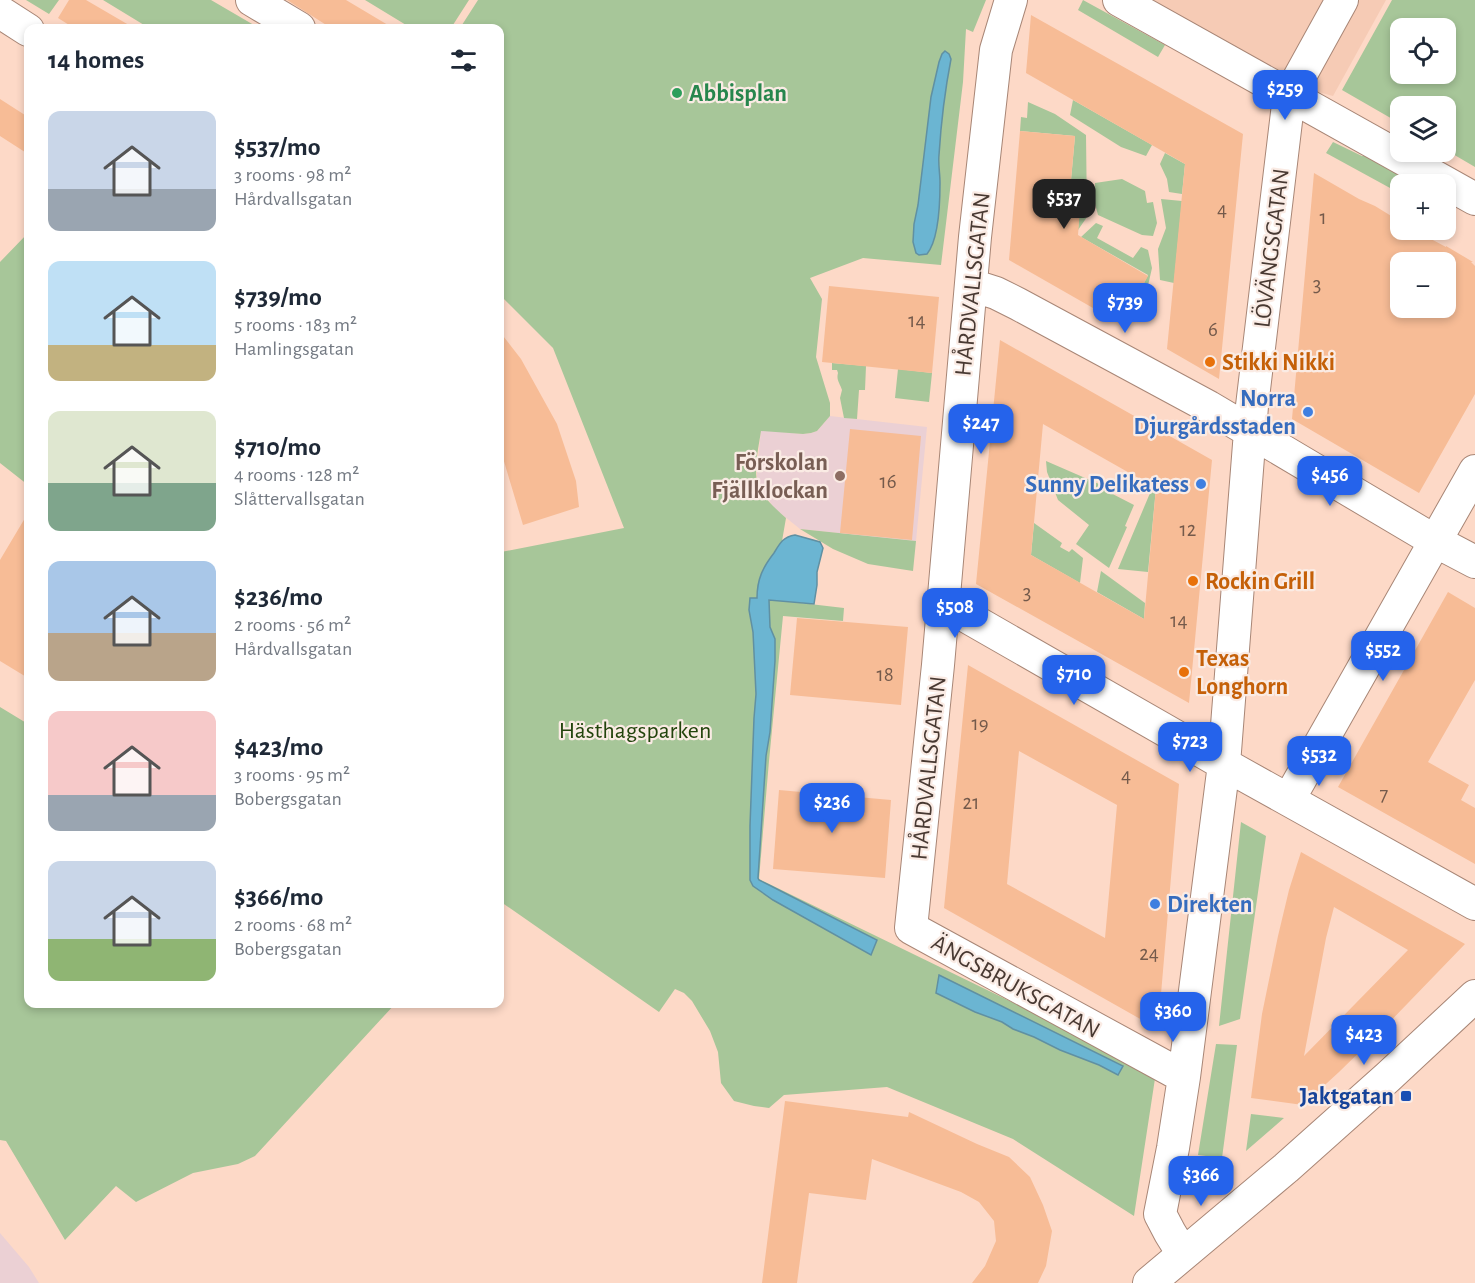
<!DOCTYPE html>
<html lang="en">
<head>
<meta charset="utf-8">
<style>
  :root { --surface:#fff; --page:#f6f6f7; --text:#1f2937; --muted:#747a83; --accent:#2563eb }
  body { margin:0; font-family:"Alegreya Sans",sans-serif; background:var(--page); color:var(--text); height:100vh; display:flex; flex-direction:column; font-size:22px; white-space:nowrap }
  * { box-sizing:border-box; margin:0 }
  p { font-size:20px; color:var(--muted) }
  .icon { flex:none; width:33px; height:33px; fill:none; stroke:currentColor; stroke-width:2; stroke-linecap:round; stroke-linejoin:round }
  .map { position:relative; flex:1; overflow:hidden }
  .drawer { position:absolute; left:24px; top:24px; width:480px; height:984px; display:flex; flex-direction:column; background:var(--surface); border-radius:12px; box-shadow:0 3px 9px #0003 }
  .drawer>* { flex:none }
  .buttons { position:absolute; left:1390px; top:18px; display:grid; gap:12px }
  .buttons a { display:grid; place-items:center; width:66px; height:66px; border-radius:12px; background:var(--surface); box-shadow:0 3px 9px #0003; font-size:30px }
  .price { position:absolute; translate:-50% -51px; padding:0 14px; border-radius:12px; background:var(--accent); color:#fff; font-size:20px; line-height:39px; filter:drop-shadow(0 2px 3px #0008) }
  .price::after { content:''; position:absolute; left:50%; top:36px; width:18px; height:14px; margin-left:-9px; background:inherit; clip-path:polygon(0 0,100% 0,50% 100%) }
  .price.active { background:#222; color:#fff }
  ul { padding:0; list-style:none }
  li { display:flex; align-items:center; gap:18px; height:150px; padding:0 24px }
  li span { display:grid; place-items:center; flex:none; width:168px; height:120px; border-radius:12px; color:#555 }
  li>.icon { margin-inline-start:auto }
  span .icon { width:72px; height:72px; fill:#fffc; stroke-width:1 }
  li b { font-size:26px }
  h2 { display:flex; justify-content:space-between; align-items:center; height:72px; padding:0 24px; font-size:26px }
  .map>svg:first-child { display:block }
</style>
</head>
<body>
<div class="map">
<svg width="1475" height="1283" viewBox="0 0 1475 1283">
  <rect width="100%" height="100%" fill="#fdd9c7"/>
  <path fill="#f6cbb5" d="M1136 0H1386L1333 96 1279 81Z"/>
  <path fill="#ebd0d4" d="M830 416 927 427 916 541 800 529 774 508 763 492 757 483V470L761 430 803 434 811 433 817 431Z
    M0 1233 29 1267 39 1283H0Z"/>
  <path fill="#a7c699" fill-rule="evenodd" d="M26 0H59L49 14Z
    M103 0H211L259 28H149Z
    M365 0H469L451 28H411Z
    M478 0H986L973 32 966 29 963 82 941 265 863 258 810 278 822 299 816 357 830 403V416L817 431 811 433 803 434 761 431C759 445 753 471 758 484 763 498 776 509 786 518L777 570 784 601 844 608 843 621 783 616 769 761 759 879 1156 1072 1134 1216 1013 1139 887 1087 784 1095 769 1108 754 1106 734 1101 721 1083 718 1052 710 1031 692 1001 684 993 675 989 659 1012 501 902 500 903V551L501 552 624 528 553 348 500 295V28H460Z
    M1083 0 1165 45 1158 57 1078 10Z
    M1392 0H1475V167L1446 150V106H1401V124L1342 90ZM1401 28H1446V74H1401Z
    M1073 100 1152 145 1146 156 1121 147 1070 115Z
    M1028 102 1055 114 1086 135 1087 217 1078 230 1082 182 1071 180 1075 136 1020 131 1021 117 1027 118Z
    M1333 142 1362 156 1374 155 1423 184H1401V194L1326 153Z
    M1165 153 1185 164 1182 194 1169 192 1167 179 1160 164Z
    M1122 179 1145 191 1147 203 1153 202 1157 223 1153 236 1142 235 1098 215 1094 200 1095 183Z
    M1161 199 1182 201 1174 283 1160 280 1158 249 1166 228Z
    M1096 223 1103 226 1097 238 1133 258 1141 247 1148 250 1152 268 1147 290 1141 289 1148 275 1081 237Z
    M28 233V485L0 463V262Z
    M832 363 866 366 865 390H859L857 419 844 418 840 398 842 390C840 383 836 380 838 373L837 370H832Z
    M898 369 932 373 929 402 895 398Z
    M1046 461 1099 484V487L1134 505 1125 526 1127 527 1109 568 1076 544 1089 525 1058 500 1047 472Z
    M1153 486 1156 488 1148 572 1118 569Z
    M1034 523 1062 543 1060 547 1069 552 1072 549 1083 558 1080 583 1031 555Z
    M800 529 916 541 913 571 868 564 833 549Z
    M1101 571 1145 603 1144 619 1097 592Z
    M0 707 28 724V1004H395L255 1156 238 1164 193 1173 136 1202 116 1186 65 1240 6 1141 0 1140Z
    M1241 822 1266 836 1240 1019 1219 1026Z
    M1216 1044 1237 1045 1222 1158 1198 1155Z
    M1251 1114 1284 1118 1246 1151Z"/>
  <path fill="#6bb5d2" stroke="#6090a2" stroke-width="1.5" d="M945 51 949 54 951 59C945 90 941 123 939 155 938 164 940 173 940 183 940 202 939 239 927 254L919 255 916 253 913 242 914 224 918 205 931 97 939 62 942 54Z
    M795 535 820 542 823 548 817 572V585L814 604 769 600 770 627 775 639V661L770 732 766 756 758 878 759 880 769 885 877 940 871 955 773 900 753 886 750 880V826L754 718 756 694 753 632 749 610 750 598H757C757 579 763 567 774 553 780 543 783 537 795 535Z
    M939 975 1123 1066 1118 1075 1099 1065 1060 1050 1034 1037 1013 1029 1002 1022 975 1012 936 993Z"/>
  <path fill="#f7bc96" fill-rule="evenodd" d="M69 0H86L134 28H74L58 18Z
    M287 0H346L393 28H331Z
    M1031 15 1243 134 1219 379 1167 349 1185 164 1026 73Z
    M0 99 28 117V154L0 136Z
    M1020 131 1075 136 1071 180 1082 182 1078 235 1148 276 1121 324 1009 260Z
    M1314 173 1359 199 1375 206 1401 222V230H1414L1446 247V246L1473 262H1471L1475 266V394L1419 493 1292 419ZM1401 262H1446V308H1401Z
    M829 286 939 297 932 373 822 362Z
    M500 332 521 359 557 424 576 481 579 507 523 525 500 448Z
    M1000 340 1212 460 1189 703 976 584ZM1043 424 1156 488 1144 619 1031 555Z
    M850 429 921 436 912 540 840 533Z
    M28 513V678L0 661V560Z
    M1448 592 1475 608V680L1428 762 1469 785 1461 800 1475 808V864L1338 787Z
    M797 618 908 627 901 705 790 695Z
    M968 665 1179 784 1158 1029 944 908ZM1019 751 1117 805 1105 938 1007 884Z
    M779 790 891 800 885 878 773 869Z
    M1301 852 1465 944 1380 1032 1339 1072 1303 1105 1251 1098 1262 1014 1278 936 1289 890ZM1334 907 1408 950 1304 1056 1326 938Z
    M785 1101 908 1117 909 1112 977 1144 1009 1157 1030 1177 1043 1205 1052 1231 1046 1266 1038 1283H972L985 1266 996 1241 994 1221 979 1202 961 1192 872 1159 866 1200 809 1193 797 1283H762Z"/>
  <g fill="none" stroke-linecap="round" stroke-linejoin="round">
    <defs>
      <path id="minor" d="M252 0 299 28
        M1011 0 996 50 975 237 938 665 911 928 1184 1077
        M1119 0 1475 199
        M0 12 28 30
        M971 285 996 293 1018 304 1209 407 1435 541 1475 562
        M943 603 1224 764 1475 904
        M1289 799 1475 471
        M1183 1254 1170 1233 1160 1214 1173 1148 1184 1077 1224 764 1252 406 1289 96 1342 0
        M1149 1283 1286 1168 1388 1077 1475 996"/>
    </defs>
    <use href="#minor" stroke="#a88676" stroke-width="34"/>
    <use href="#minor" stroke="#fff" stroke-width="32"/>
  </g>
  <circle fill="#2e9e5b" stroke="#faebe4" stroke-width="2" cx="677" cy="93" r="6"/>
  <g fill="#e8710a" stroke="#faebe4" stroke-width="2">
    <circle cx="1210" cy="362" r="6"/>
    <circle cx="1193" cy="581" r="6"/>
    <circle cx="1184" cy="672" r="6"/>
  </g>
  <g fill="#3f7fe0" stroke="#faebe4" stroke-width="2">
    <circle cx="1308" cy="412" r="6"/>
    <circle cx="1201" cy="484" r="6"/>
    <circle cx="1155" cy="904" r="6"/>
  </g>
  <circle fill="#8d6e63" stroke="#faebe4" stroke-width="2" cx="840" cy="476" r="6"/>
  <rect fill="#1a4fb4" stroke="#faebe4" stroke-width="2" x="1400" y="1090" width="12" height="12" rx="3"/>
  <g text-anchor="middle" stroke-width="4.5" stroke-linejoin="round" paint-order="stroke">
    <g font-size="21" fill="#745a4b">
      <text x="1222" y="216">4</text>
      <text x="1323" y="224">1</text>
      <text x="1317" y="291">3</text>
      <text x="917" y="327">14</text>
      <text x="1213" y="336">6</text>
      <text x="888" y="488">16</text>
      <text x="1188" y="536">12</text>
      <text x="1027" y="599">3</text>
      <text x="1179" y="627">14</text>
      <text x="885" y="681">18</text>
      <text x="980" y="730">19</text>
      <text x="1126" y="782">4</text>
      <text x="1384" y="801">7</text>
      <text x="971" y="809">21</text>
      <text x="1149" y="960">24</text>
    </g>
    <g font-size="24" font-weight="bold" fill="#27864d" stroke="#faebe4" text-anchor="start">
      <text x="689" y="101">Abbisplan</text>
    </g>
    <g font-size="24" fill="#483932" stroke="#faebe4">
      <text transform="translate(1271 248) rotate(-83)" y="8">LÖVÄNGSGATAN</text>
      <text transform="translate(972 284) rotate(-84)" y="8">HÅRDVALLSGATAN</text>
      <text transform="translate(928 768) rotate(-84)" y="8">HÅRDVALLSGATAN</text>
      <text transform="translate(1016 986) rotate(29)" y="8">ÄNGSBRUKSGATAN</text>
    </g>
    <g font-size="24" font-weight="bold" fill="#c56008" stroke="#faebe4" text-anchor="start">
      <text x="1222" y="370">Stikki Nikki</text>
      <text x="1205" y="589">Rockin Grill</text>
      <text x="1196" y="666">Texas<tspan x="1196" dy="28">Longhorn</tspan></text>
    </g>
    <g font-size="24" font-weight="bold" fill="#366cbe" stroke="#faebe4" text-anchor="end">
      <text x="1296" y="406">Norra<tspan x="1296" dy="28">Djurgårdsstaden</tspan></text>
      <text x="1189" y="492">Sunny Delikatess</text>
      <text x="1167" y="912" text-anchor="start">Direkten</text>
    </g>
    <g font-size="24" font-weight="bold" fill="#785e54" stroke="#faebe4" text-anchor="end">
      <text x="828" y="470">Förskolan<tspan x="828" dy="28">Fjällklockan</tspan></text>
    </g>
    <g font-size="24" fill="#22440c" stroke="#faebe4">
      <text x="635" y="738">Hästhagsparken</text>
    </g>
    <g font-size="24" font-weight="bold" fill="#164399" stroke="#faebe4" text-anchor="end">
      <text x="1394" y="1104">Jaktgatan</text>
    </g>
  </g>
</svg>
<div class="buttons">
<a><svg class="icon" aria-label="locate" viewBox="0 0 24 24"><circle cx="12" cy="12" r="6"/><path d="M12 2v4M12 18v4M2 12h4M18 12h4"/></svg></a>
<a><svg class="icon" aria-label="layers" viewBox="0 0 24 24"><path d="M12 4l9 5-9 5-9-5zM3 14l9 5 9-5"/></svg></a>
<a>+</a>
<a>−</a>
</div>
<b class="price" style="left:1285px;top:121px">$259</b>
<b class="price active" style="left:1064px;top:230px">$537</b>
<b class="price" style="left:1125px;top:334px">$739</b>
<b class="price" style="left:981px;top:455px">$247</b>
<b class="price" style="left:1330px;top:507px">$456</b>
<b class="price" style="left:955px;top:639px">$508</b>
<b class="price" style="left:1383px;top:682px">$552</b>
<b class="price" style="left:1074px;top:706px">$710</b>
<b class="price" style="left:1190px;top:773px">$723</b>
<b class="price" style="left:1319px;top:787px">$532</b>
<b class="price" style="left:832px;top:834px">$236</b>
<b class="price" style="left:1173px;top:1043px">$360</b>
<b class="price" style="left:1364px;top:1066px">$423</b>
<b class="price" style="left:1201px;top:1207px">$366</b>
<section class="drawer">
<h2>14 homes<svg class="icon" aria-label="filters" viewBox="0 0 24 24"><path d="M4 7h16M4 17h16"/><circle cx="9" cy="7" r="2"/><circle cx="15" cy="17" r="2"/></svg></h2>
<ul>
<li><span style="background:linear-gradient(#c9d6e8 65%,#9aa5b1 0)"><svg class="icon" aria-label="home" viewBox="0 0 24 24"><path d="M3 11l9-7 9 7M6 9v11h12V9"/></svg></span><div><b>$537/mo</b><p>3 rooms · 98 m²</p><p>Hårdvallsgatan</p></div></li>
<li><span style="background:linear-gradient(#bfe0f5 70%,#c2b280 0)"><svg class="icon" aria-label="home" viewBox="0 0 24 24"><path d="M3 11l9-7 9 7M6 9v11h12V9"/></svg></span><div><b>$739/mo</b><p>5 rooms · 183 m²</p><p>Hamlingsgatan</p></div></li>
<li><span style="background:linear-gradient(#dfe7d0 60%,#7fa58c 0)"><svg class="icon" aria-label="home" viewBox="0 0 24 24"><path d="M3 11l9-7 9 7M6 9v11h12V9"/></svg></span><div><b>$710/mo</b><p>4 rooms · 128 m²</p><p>Slåttervallsgatan</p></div></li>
<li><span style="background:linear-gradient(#a9c7e8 60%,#b9a48a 0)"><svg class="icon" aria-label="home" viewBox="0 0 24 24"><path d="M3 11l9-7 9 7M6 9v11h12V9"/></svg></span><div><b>$236/mo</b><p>2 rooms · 56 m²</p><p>Hårdvallsgatan</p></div></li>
<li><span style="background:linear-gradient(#f6c9c9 70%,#9aa5b1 0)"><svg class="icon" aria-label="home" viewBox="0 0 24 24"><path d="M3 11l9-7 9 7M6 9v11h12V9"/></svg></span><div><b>$423/mo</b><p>3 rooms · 95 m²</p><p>Bobergsgatan</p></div></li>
<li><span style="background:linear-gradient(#c9d6e8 65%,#8fb573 0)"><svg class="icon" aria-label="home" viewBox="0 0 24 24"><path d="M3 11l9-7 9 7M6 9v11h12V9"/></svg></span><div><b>$366/mo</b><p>2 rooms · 68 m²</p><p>Bobergsgatan</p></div></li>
</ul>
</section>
</div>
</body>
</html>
